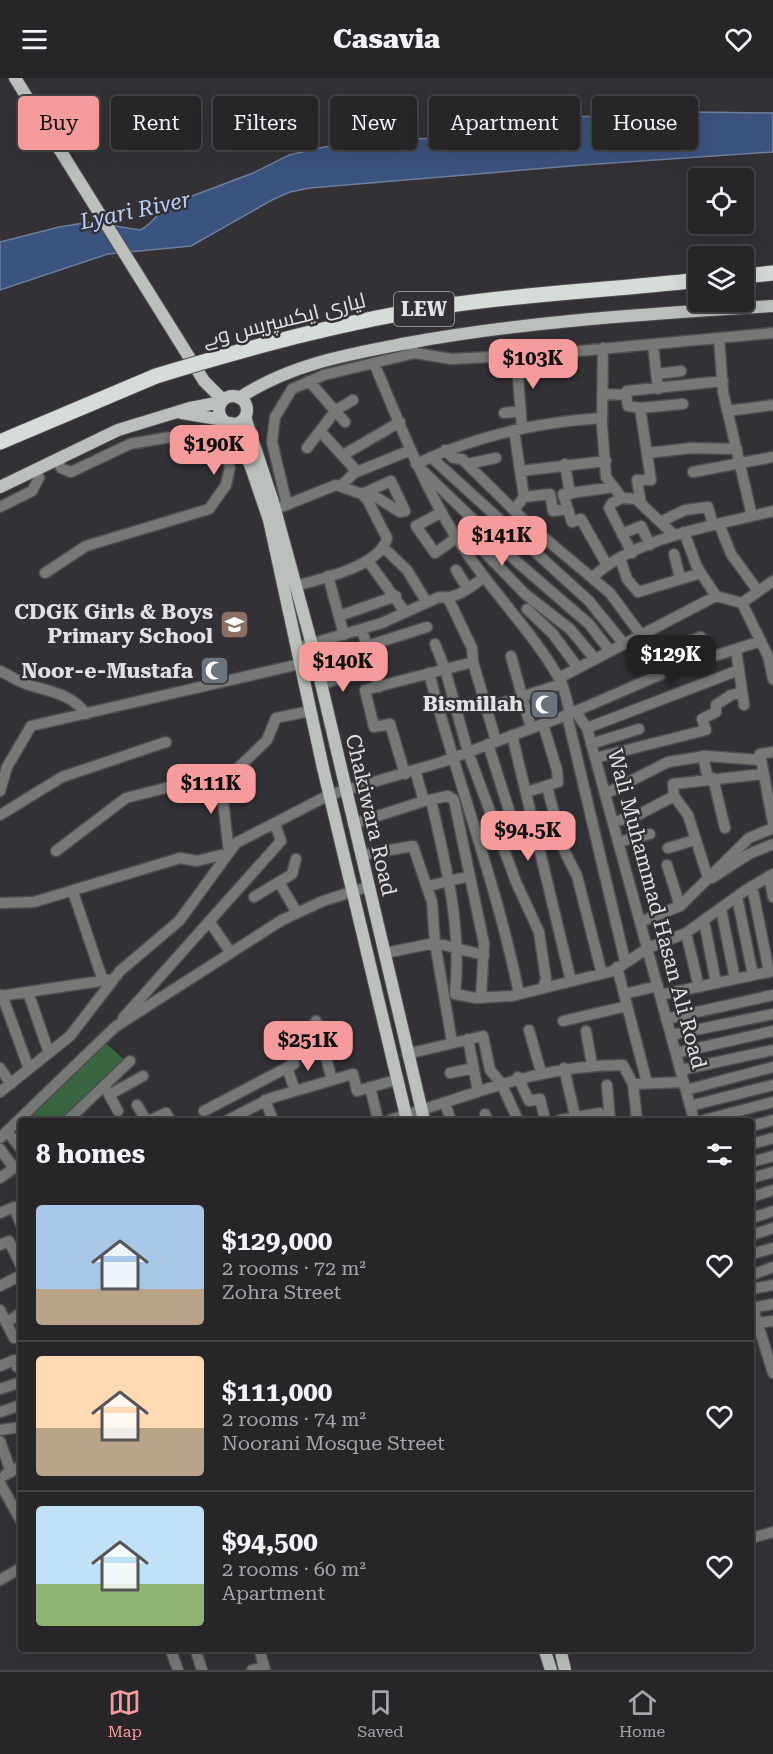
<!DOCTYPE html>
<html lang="en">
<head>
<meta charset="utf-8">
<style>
  :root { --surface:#272528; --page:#2f2d30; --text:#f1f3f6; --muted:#a4a5a8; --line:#434245; --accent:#f59b9c }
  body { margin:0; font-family:"Roboto Serif",Cairo,serif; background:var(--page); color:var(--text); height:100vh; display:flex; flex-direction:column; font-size:22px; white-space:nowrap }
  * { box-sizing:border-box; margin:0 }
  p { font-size:20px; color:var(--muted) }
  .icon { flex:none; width:33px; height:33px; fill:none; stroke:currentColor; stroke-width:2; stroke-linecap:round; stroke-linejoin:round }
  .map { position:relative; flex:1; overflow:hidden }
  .side { position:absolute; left:18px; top:1040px; width:736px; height:534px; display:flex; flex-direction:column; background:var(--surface); border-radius:6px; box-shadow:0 6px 24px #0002,0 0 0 2px var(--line) }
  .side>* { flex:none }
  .hud { position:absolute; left:18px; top:18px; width:738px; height:54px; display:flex; gap:12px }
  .buttons { position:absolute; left:688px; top:90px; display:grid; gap:12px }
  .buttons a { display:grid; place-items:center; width:66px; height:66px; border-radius:6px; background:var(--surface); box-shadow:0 6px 24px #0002,0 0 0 2px var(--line); font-size:30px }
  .price { position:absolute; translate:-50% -51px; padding:0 14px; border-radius:12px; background:var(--accent); color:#111; font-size:20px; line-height:39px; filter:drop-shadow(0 2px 3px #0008) }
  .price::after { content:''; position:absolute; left:50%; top:36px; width:18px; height:14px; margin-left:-9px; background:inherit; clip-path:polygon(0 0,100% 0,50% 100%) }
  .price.selected { background:#222; color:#fff }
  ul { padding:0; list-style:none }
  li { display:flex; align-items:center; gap:18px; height:150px; padding:0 18px }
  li+li { border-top:2px solid var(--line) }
  li span { display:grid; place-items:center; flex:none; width:168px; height:120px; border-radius:6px; color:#555 }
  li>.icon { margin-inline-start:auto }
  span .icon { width:72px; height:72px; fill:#fffc; stroke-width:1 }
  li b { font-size:26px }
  h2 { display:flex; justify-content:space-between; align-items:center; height:72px; padding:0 18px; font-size:26px }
  .tag { padding:0 21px; border-radius:6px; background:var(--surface); box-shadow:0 6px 24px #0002,0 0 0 2px var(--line); font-size:21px; line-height:54px }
  .tag.selected { background:var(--accent); color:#111 }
  header { display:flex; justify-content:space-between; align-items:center; height:78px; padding:0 18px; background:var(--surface); font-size:27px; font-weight:800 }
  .tabs { display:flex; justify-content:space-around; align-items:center; height:84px; border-top:2px solid var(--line); background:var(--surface); font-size:16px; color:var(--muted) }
  .tabs a { display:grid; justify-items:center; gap:3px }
  .tabs .selected { color:var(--accent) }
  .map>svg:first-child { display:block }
</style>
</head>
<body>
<header><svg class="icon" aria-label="menu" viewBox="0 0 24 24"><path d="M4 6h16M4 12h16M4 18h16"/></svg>Casavia<svg class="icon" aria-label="heart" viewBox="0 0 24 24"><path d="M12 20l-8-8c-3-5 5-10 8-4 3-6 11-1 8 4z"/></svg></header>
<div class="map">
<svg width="773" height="1592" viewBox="0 0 773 1592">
  <rect width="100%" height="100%" fill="#343136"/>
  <path fill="#386641" d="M102 962 128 985 68 1042H21V1070L7 1053Z"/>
  <path fill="#3b537f" stroke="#6d7e9d" stroke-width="1.5" d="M695 34 773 35V74L583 87 310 110 290 114 272 122 191 168 108 176 0 212V164L59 149 90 144 140 152C153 146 158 133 171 126L253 95 289 77 324 69 389 60 446 61 481 48 523 41Z"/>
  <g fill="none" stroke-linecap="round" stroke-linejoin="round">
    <defs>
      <path id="minor" d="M719 260 723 314 752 438
        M402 266 409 265 415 275 451 281 547 276 773 255
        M653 267 658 311
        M603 270 602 347 606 399 622 420 636 421 674 457
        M374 285C399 344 422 405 456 459 487 509 530 550 559 600 565 610 567 624 570 635
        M657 296 681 293
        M309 303 345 344
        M602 316 626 317 627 313 723 303
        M626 317 628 328 640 330 651 402H637L641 426
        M640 330 683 326
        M727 333 773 327
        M504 335 521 333
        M522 350 518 299 524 294 523 276
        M514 352 524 419 514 432
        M320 353 353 389 354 395
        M307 370 336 332 353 322
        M445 372 453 380 462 381 529 447 610 515 641 557
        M647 375 692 370 737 371
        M343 377 400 344
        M431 379 589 523 624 566
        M416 386C475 358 538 344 602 340
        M467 386 496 380
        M565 386 570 416
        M423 393 516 483 589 546 610 573
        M520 393 606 383
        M693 394 773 379
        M342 407 354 395 411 372
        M524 419 550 416 553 433 568 431
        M622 420 612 425 609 430 632 475
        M287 427 272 364 275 339 292 311 324 297 415 275
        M0 429 32 413 39 400 36 393
        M281 429 336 407 362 416 391 403 405 433 400 434 368 414
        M442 434 416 448 435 475 456 460
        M660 444 685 432 708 429 713 447
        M719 446 731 476 758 513
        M684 454 697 489 716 518 742 525 768 578 773 601
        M622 456 641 448 650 467
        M458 462 466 455 525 516 570 551 595 581
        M383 469 407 492 426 523
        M674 476 680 500
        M620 480 627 501 638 514 701 495
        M368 483 405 534
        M607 487 581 441 572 444 563 416 614 409
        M456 492 468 511
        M45 495 86 468 209 431 226 407 230 389 225 376 212 367 170 359 130 366 71 394 61 390 58 382
        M328 498 344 557
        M593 499C635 459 718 447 773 433
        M288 510C315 502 380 490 387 460L368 423 362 416
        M448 520 472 570 473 584 496 663
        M742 525 773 503
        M527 531 553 556 578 590
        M339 538 396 518
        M362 552 379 609
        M435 566 445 591 468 674 516 804 539 854 546 901 543 910
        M367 568 427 549
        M297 570 382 545 439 519C456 522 469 510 483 500
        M736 571 744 627
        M511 578 531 650
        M676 590 670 570 701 559
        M0 593C9 597 17 603 26 606 50 614 71 615 86 636
        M429 595C457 703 497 807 519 916
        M559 600 716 518
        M321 606 358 596
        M486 630 562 606
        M575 633 587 650 694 1042
        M567 637 625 883
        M587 650 739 592
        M512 657 571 903
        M488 666 513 745V753L500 761
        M591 666 639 651
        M773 674 760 676 773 745
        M703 678 708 701
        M595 680 706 652 702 641 716 634V627L731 617 742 614
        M415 692 424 723
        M405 696 390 646 374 649 365 612 473 584
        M713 700 725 750
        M547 709 564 772 577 798 602 896
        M0 713 7 689 31 648 300 586
        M527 714 558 704 557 692 543 646
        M605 716 668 684 706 678 760 682
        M431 722C446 788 462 847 455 916L476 920 512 918 613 893 648 870 686 855 743 814 773 796
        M0 737 62 699 166 664
        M613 744 636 738 674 718
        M353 746 424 723 448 718 454 722 484 866 481 920
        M618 764 650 756
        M668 770 695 762
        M56 773 126 720 236 692 267 662 276 640 310 633
        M362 777 413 768 432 824 435 865 452 964
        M667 787 680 828
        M769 798 773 819
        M708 800 688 737 674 718 673 706 763 696
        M712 800 749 776 773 766
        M279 804 297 835
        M428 808 470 798
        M752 808 769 894
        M73 814 103 903
        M254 819 292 796 296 781
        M737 819 753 897
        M0 825 34 824 180 780 197 783 229 775 220 696
        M721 831 735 901
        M209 843 231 875
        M704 843 716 905
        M640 844 680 828 749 760 773 750
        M686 855 699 909
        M385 875 435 865 484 877
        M617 889 647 1005
        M28 914 49 975
        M624 916 658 908
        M2 917 29 991
        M660 917 773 893
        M0 918 114 901
        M123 940 281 763 275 746
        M666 941 773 917
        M316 943 332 1002
        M563 943 627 928
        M529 952 541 994
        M586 953 592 987
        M671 957 773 936
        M282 958 290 977
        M468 961 478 1013
        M676 975 773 953
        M407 976 483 958 490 992 501 1005 518 1042
        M0 990 11 1006
        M287 990 295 1012
        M564 990 576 1042
        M681 992 773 972
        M450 995 474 990
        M518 999 529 1023 540 1021 545 1042
        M633 1006 637 1042
        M607 1007 610 1042
        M370 1009 378 1042
        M106 1011 118 1033
        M686 1012 773 989
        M0 1014 70 958 120 893 179 843 236 765 329 717 442 684 567 637 671 592 761 563
        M109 1017 143 998
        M265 1022 273 1042
        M445 1026 451 1042
        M137 1027 146 1042
        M690 1028 773 1007
        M204 1033 294 986 290 977 323 965
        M485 1036 488 1042
        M68 1042 130 983
        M151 1042 166 1035 170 1042
        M228 1042 271 1020 353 996 357 1013 396 1002
        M390 1042C471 1018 536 987 623 987L633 1006 684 1004
        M560 1042 600 1035
        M704 1042 773 1024
        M752 1048 773 1042
        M7 1053 21 1071
        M0 1060 115 949 282 842 323 823 367 809
        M752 1066 773 1060
        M0 1071 14 1090
        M752 1084 773 1078
        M0 1100 21 1085
        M752 1100 773 1094
        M752 1119 773 1112
        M0 1135 14 1129 21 1147
        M752 1140 773 1133
        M752 1157 773 1150
        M0 1167 9 1163 21 1188
        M752 1176 773 1170
        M752 1197 773 1189
        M0 1208 21 1197
        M752 1211 773 1207
        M752 1227 773 1295
        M752 1230 773 1226
        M0 1232 14 1260 21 1256
        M6 1245 21 1235
        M757 1245 773 1243
        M0 1288 15 1282 17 1289 21 1288
        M0 1311 21 1304
        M0 1334 21 1327
        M0 1352 21 1349
        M0 1363 11 1394
        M5 1397 21 1388
        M0 1405 21 1443
        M752 1460 773 1454
        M0 1502 21 1490
        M170 1570 178 1592
        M195 1570 202 1592
        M259 1570 265 1592
        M252 1592 264 1589"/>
      <path id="major" d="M15 0 204 303 223 322
        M219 332a14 14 0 1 1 28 0a14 14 0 1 1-28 0Z
        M239 320C289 287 344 277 402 266 524 243 649 236 773 228
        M182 335 223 342
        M245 339 273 424 312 567 424 1042
        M231 345 251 389 269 442 323 690 407 1042
        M0 409 118 352 190 330 221 324
        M544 1570 551 1592
        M560 1570 565 1592"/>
      <path id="highway" d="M744 198 773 195
        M0 364 156 298"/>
    </defs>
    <use href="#minor" stroke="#504d52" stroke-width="13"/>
    <use href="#major" stroke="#504d52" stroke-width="14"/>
    <use href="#highway" stroke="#504d52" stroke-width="17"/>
    <use href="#minor" stroke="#777977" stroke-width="10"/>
    <use href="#major" stroke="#bbc0bc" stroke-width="12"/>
    <use href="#highway" stroke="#d6dcd7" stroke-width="15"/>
    <defs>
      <path id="highway-bridge" d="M156 298C251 269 346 243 444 228 529 215 614 212 699 202"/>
    </defs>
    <use href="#highway-bridge" stroke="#504d52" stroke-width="17" stroke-linecap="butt"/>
    <use href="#highway-bridge" stroke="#d6dcd7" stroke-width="15"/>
  </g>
  <defs>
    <symbol id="school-square" viewBox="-11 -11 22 22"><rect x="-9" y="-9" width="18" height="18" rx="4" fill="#8d6e63" stroke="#343136"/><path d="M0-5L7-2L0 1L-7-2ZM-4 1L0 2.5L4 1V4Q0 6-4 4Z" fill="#fff"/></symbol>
    <symbol id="mosque-square" viewBox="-11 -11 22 22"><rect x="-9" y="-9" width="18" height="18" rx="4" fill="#6b7280" stroke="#343136"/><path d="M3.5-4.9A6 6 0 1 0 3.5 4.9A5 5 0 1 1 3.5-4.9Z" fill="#fff"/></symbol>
  </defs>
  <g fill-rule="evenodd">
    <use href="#school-square" x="218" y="530" width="33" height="33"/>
    <use href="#mosque-square" x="198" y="576" width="33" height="33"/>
    <use href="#mosque-square" x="528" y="610" width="33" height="33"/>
  </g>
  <g text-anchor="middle" stroke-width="5" stroke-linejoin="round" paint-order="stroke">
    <rect fill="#343136" stroke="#aeacb0" stroke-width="1.5" x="394" y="214" width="60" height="34" rx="4.5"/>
    <g font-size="20" font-weight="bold" fill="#e3e1e4">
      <text x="424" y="238">LEW</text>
    </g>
    <g font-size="21" fill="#e3e1e4" stroke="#343136">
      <text transform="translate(284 242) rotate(-14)" y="7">لیاری ایکسپریس وے</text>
      <text transform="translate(371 737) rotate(77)" y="7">Chakiwara Road</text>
      <text transform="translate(657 831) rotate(75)" y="7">Wali Muhammad Hasan Ali Road</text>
    </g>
    <g font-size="21" font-weight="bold" fill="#e3e1e4" stroke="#343136" text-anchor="end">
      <text x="213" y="541">CDGK Girls &amp; Boys<tspan x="213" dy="24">Primary School</tspan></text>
      <text x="193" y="600">Noor-e-Mustafa</text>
      <text x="523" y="633">Bismillah</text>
    </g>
    <g font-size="22" font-style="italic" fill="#b8d0fb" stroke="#343136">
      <text transform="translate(135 132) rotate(-12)" y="8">Lyari River</text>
    </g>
  </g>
</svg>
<div class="buttons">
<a><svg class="icon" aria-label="locate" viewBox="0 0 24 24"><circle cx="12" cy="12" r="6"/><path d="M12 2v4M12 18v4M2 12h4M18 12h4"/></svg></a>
<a><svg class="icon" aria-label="layers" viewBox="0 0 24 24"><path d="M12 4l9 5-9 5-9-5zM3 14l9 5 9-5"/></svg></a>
</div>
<b class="price" style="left:533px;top:312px">$103K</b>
<b class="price" style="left:214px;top:398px">$190K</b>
<b class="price" style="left:502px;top:489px">$141K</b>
<b class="price selected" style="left:671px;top:608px">$129K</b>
<b class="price" style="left:343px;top:615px">$140K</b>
<b class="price" style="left:211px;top:737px">$111K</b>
<b class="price" style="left:528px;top:784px">$94.5K</b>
<b class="price" style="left:308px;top:994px">$251K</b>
<div class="hud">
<a class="tag selected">Buy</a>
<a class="tag">Rent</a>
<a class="tag">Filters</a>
<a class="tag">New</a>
<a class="tag">Apartment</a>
<a class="tag">House</a>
</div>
<section class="side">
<h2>8 homes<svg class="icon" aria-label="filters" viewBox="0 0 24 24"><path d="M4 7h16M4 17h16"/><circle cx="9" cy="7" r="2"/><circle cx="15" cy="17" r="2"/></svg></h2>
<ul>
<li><span style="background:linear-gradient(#a9c7e8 70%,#b9a48a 0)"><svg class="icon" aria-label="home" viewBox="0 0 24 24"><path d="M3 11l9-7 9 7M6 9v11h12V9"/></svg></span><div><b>$129,000</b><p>2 rooms · 72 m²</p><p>Zohra Street</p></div><svg class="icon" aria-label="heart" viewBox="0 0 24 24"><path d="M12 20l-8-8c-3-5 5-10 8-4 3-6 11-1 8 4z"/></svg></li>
<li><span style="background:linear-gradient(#ffd9b3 60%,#b9a48a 0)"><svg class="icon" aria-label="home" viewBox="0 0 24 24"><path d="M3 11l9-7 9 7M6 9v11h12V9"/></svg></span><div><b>$111,000</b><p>2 rooms · 74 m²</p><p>Noorani Mosque Street</p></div><svg class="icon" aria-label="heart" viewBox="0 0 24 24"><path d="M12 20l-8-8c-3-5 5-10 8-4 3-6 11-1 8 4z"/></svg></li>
<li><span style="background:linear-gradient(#bfe0f5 65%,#8fb573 0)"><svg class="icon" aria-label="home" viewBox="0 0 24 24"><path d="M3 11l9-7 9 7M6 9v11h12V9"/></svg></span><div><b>$94,500</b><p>2 rooms · 60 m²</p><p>Apartment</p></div><svg class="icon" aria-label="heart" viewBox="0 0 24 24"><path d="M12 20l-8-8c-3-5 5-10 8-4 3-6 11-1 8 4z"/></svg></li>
</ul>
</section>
</div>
<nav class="tabs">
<a class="selected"><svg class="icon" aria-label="map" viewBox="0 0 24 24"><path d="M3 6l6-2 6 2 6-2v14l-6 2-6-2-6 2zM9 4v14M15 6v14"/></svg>Map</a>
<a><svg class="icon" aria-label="saved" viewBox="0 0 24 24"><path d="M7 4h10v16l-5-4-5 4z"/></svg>Saved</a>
<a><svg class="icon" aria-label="home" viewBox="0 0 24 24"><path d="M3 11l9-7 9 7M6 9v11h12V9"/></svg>Home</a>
</nav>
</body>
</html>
